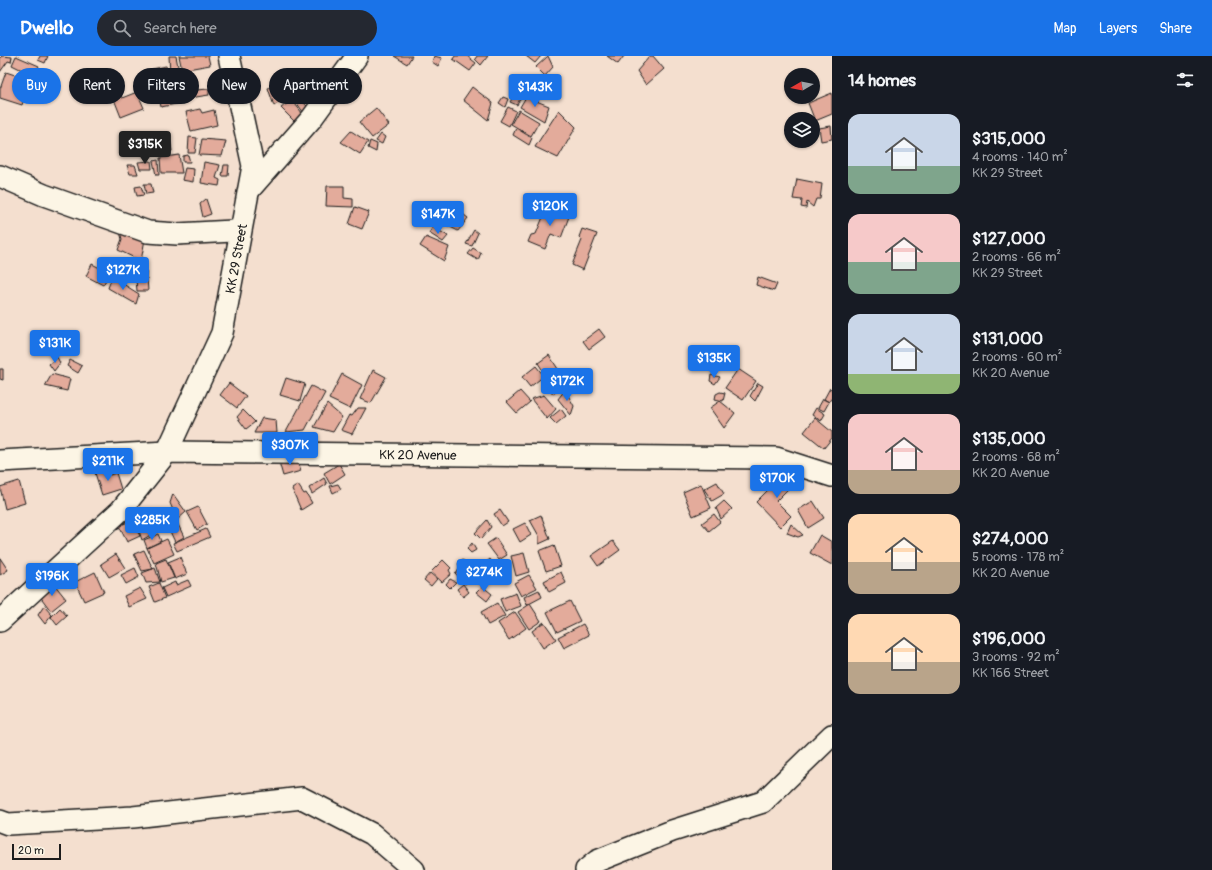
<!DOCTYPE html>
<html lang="en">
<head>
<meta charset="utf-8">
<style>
  :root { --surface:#171b24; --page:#242831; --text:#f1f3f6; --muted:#9ea1a6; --accent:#1a73e8 }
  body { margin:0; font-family:Pangolin,sans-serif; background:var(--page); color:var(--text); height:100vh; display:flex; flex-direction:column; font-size:15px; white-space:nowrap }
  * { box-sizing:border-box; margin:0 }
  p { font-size:13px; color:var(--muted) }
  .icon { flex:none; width:22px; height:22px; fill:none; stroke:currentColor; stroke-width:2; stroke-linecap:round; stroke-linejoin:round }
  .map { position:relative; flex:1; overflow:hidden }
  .details { display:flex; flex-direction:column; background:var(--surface); width:380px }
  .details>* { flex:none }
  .banner { position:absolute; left:12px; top:12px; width:380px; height:36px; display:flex; gap:8px }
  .needle { width:26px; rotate:261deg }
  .tools { position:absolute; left:784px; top:12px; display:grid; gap:8px }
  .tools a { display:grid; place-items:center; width:36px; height:36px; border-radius:50%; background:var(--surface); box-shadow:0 1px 3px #0004; font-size:20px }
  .scale { position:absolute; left:12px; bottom:10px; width:49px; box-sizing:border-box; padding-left:4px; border:2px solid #1c1c1c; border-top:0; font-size:11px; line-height:14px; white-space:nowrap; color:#1c1c1c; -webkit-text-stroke:3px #fcf5e5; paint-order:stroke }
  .price { position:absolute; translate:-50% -34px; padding:0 9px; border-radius:4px; background:var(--accent); color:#fff; font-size:13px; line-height:26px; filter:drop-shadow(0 1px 2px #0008) }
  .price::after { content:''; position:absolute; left:50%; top:24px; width:12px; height:9px; margin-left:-6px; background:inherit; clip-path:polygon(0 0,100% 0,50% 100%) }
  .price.selected { background:#222; color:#fff }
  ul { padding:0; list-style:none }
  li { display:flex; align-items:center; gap:12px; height:100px; padding:0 16px }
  li span { display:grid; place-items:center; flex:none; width:112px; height:80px; border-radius:12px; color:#555 }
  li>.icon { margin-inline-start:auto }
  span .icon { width:48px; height:48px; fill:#fffc; stroke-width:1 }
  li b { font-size:17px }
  h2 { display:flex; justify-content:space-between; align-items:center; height:48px; padding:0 16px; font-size:17px }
  .tag { padding:0 14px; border-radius:18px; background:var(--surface); box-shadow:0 1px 3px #0004; font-size:14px; line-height:36px }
  .tag.selected { background:var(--accent); color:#fff }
  header { display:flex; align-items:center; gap:24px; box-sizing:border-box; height:56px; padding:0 20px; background:var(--accent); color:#fff }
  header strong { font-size:19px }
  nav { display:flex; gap:22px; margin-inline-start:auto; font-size:14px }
  .search { width:280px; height:36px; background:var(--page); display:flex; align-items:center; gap:10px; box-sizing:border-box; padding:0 14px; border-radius:22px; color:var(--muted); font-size:15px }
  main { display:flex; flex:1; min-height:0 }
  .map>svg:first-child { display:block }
</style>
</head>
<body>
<header>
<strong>Dwello</strong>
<div class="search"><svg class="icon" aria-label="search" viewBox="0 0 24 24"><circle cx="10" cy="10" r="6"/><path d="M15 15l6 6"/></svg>Search here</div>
<nav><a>Map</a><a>Layers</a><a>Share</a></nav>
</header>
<main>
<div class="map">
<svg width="832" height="814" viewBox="0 0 832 814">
  <rect width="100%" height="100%" fill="#f4dfcf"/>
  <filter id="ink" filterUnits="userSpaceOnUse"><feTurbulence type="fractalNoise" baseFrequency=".025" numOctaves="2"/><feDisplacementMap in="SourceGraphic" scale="8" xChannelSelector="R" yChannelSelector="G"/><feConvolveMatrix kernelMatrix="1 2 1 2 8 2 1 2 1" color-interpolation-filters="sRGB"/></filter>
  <g filter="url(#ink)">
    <path fill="#e3ab9b" stroke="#1c1c1c" d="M2 0 12 1 11 6 8 5 0 16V2Z
      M16 0 39 10 34 20 12 9Z
      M40 0H48L45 7 38 4Z
      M169 0H176L179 16 170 18Z
      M179 0H208L210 9 182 14Z
      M394 0H412L407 8Z
      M434 0 442 2 438 10 432 6Z
      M455 0H467L476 7 470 15 453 3Z
      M477 0H488L481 9 475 3Z
      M526 0H541L535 7Z
      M548 0 553 11 545 20 536 11Z
      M607 0H624L618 8Z
      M650 0H653L664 13 646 29 637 15Z
      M166 10 168 16 156 21 152 13Z
      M6 16 30 24 22 49 0 42V33Z
      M238 21 240 35 214 40 211 27Z
      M172 22H179L181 31 174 32Z
      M276 29 282 44 274 50 268 32Z
      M472 31 493 47 488 64 463 44Z
      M169 33 171 40 178 39 181 47 161 51 158 35Z
      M209 33V39L183 43 182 35Z
      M518 33 524 35 517 49 510 46Z
      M119 35 122 42 137 36 144 52 121 61 112 38Z
      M832 37V58L815 65 808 47Z
      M503 41 508 43 505 51 499 47Z
      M526 41 549 50 544 65 520 51Z
      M299 42 311 54 306 60 296 46Z
      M292 44 306 62 299 70 281 52Z
      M508 51 516 55 509 70 500 65Z
      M376 52 389 69 372 82 359 66Z
      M200 53 202 57 214 54 217 69 191 75 186 56Z
      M519 54 539 66 531 80 511 68Z
      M559 54 576 71 558 102 535 91Z
      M831 70 832 83 821 85 819 72Z
      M516 72 532 82 529 89 513 79Z
      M351 75 368 86 360 98 341 86Z
      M169 77 172 95 158 100 154 82Z
      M381 78 385 81 382 88 376 85Z
      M140 81 149 82 150 97 143 98Z
      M189 81 197 82 195 97H188Z
      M202 83 226 85 222 100 199 99Z
      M370 85 377 88 376 96 368 92Z
      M179 99 182 117H161L160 102Z
      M188 99 190 106H183V100Z
      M158 104 159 119H156L153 105Z
      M151 105 152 113H140L138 106Z
      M204 106 220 109 216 122 220 124 219 130 201 127Z
      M127 109H135L138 118H130Z
      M224 109H229L228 120H222Z
      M185 112 194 113 193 126 182 124Z
      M797 123 822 128 820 143H816L813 151 807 146 806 152 801 151 802 144 793 143Z
      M144 128H151L153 137 146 138Z
      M141 130 144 139 137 140 135 131Z
      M327 130H344V142L353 143V151L326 150Z
      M206 143 211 158 203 161 200 148Z
      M447 146 468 162 458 175 435 163Z
      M548 149 570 158 561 182 551 178 545 193 528 186 531 179 536 178Z
      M355 151 369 156 362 173 349 168Z
      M118 170 145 183 141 205 118 194 122 183Z
      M433 171 448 180 443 186 429 177Z
      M582 173 597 178 583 214 572 209 582 184 579 181Z
      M474 174 478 177 472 190 466 188Z
      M426 181 449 191 444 205 420 190Z
      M473 192 481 197 478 204 468 198Z
      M92 208 110 217 103 229 86 220Z
      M146 208 148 235H137L135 211Z
      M112 221 139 238 136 248 108 232Z
      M758 221 777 228 774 235 756 229Z
      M599 273 605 281 589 293 583 285Z
      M549 299 560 316 549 324 538 307Z
      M57 301 60 307 54 315 49 308Z
      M70 304 82 310 78 317 67 310Z
      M536 310 544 320 530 331 522 321Z
      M0 313H3V324L0 323Z
      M738 313 756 325 743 344 725 332Z
      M373 314 386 321 371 347 360 343Z
      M52 318 70 323 67 335 45 330Z
      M342 318 362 329 350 353 329 343Z
      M711 319 720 321 715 328 710 325Z
      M558 321 563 331 553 338 547 328Z
      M286 322 305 328 300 345 280 339Z
      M229 327 246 340 237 352 220 339Z
      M758 327 763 330 755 345 750 340Z
      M311 330 325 337 305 374 286 376Z
      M830 332 832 334V341L829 346 824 343Z
      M565 334 574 350 571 359 558 343Z
      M520 335 530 346 517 357 507 346Z
      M720 336 725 337 723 345 715 343 716 338Z
      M544 339 556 353 547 363 531 343Z
      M823 343 829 346 824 355 818 352Z
      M720 345 735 357 724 372 710 352Z
      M327 348 342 361 333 376 314 371Z
      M358 352H366L352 378 341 374 349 359 352 360Z
      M816 352 825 358 821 365 812 359Z
      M561 353 566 360 556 368 550 362Z
      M243 354 255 366 246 373 237 361Z
      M262 362 276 364 277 377H254Z
      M815 362 832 376V382L824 392 804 376Z
      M297 401 301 415 283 420 279 406Z
      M339 408 345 418 330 428 324 417Z
      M108 413 110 419 116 417 121 433 102 439 95 417Z
      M787 415 797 424 776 445 791 460 780 471 756 446Z
      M324 422 327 428 312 438 309 432Z
      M19 425 25 447 5 453 0 431Z
      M717 426 724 438 712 445 704 433Z
      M338 428 341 433 333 437 330 430Z
      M701 428 711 452 693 460 683 436Z
      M298 429 304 438 306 437 312 447 301 454 292 433Z
      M173 438 186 456 177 464 170 447Z
      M724 445 732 453 721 463 716 452Z
      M813 445 824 462 808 472 798 454Z
      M198 451 207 468 197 474 187 456Z
      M500 454 508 466 502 470 494 458Z
      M147 455 159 474 142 484 135 463Z
      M714 458 720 466 709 475 702 467Z
      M541 459 550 483 539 488V480L530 464Z
      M132 464 140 480 127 486 119 470Z
      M176 464 184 481 175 486 167 469Z
      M487 464 491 471 481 483 475 477Z
      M525 467 531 479 520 486 513 473Z
      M791 468 803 479 798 481 787 477Z
      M206 473 210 481 177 495 173 487Z
      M158 478 161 485 147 492 144 484Z
      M820 479 832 486V509L810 497Z
      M496 482 507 499 499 504 487 488Z
      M167 483 174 498 154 507 147 492Z
      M613 485 620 494 598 510 591 500Z
      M472 487 476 494 471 497 467 493Z
      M554 489 561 510 546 515 539 495Z
      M144 494 153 513 142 515 134 498Z
      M524 497 529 516 516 520 511 500Z
      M116 498 125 512 109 521 101 508Z
      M180 501 187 518 175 523 168 506Z
      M0 502 8 514 0 519Z
      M166 503 174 522 161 526 156 507Z
      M490 503 496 512 489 517 484 508Z
      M443 504 451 512 449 514 451 518 442 526 431 516Z
      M463 504 476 519 465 528 455 517 462 512 458 508Z
      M135 512 139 521 126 528 121 519Z
      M155 512 160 526 146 527 142 517Z
      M95 516 104 536 84 545 75 526Z
      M561 516 566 527 549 536 544 525Z
      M430 517 437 523 431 530 424 524Z
      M529 519 537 532 521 540 514 527Z
      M450 523 456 526 450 532 446 528Z
      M188 524 191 530 166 541 162 532 175 526 176 529Z
      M159 527 165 542 155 546 149 531Z
      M54 528 66 543 51 555 39 539Z
      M463 528 469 536 463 541 457 533Z
      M482 530 492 538 487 545 476 536Z
      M140 532 147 543 129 551 124 540Z
      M539 534 542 541 527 549 524 541Z
      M516 537 521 550 505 556 500 543Z
      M570 545 580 565 557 576 547 556Z
      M497 547 505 560 488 569 481 556Z
      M530 548 541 565 529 573 518 556Z
      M44 550 52 559 45 568 38 559Z
      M60 552 67 560 57 569 51 561Z
      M515 556 526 572 509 584 498 567Z
      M544 566 556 583 543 592 532 575Z
      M583 568 589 579 564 592 558 581Z"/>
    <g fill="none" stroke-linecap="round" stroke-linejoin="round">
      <defs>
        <g id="minor">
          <path d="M0 120 44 139 148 176 177 178 233 175 240 177"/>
          <path d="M249 134 312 62 357 0"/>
          <path id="s1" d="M0 405 167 396 776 402 832 420"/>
          <path id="s2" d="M0 565 121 454 167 396 222 277 253 110 229 0"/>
          <path d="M0 765 8 768 133 761 302 742 372 778 414 814"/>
          <path d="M586 814 597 805 672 775 763 746 832 679"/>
        </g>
      </defs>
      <use href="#minor" stroke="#1c1c1c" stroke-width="24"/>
      <use href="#minor" stroke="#fcf5e5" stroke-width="21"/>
    </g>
  </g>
  <g text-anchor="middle" stroke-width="3" stroke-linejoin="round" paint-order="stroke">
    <g font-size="13" fill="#1c1c1c" stroke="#fcf5e5">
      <text dy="5" stroke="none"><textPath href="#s2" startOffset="445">KK 29 Street</textPath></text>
      <text dy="5" stroke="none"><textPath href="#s1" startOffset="418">KK 20 Avenue</textPath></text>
    </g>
  </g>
</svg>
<div class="tools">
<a><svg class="needle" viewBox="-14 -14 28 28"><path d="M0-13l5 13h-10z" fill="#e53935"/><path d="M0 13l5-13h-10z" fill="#9ea1a6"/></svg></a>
<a><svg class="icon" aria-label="layers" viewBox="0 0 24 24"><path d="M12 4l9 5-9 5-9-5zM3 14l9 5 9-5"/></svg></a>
</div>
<div class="scale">20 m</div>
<b class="price" style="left:535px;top:52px">$143K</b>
<b class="price selected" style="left:145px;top:109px">$315K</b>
<b class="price" style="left:550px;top:171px">$120K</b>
<b class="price" style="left:438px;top:179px">$147K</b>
<b class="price" style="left:123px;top:235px">$127K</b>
<b class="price" style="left:55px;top:308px">$131K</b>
<b class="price" style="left:714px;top:323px">$135K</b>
<b class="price" style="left:567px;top:346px">$172K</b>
<b class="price" style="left:290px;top:410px">$307K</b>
<b class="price" style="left:108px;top:426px">$211K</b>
<b class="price" style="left:777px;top:443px">$170K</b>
<b class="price" style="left:152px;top:485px">$285K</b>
<b class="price" style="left:484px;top:537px">$274K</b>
<b class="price" style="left:52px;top:541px">$196K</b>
<div class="banner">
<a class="tag selected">Buy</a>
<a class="tag">Rent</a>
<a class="tag">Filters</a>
<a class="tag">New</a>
<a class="tag">Apartment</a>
</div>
</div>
<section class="details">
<h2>14 homes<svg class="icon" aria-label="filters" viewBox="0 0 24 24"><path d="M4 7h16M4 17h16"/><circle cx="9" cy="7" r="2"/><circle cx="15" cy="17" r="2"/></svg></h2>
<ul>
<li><span style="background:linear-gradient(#c9d6e8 65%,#7fa58c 0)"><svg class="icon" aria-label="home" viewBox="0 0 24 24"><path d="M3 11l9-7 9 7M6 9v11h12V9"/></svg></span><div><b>$315,000</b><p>4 rooms · 140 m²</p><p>KK 29 Street</p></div></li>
<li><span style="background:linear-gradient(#f6c9c9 60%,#7fa58c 0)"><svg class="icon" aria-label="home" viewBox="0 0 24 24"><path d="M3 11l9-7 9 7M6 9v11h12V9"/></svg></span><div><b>$127,000</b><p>2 rooms · 66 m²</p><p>KK 29 Street</p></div></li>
<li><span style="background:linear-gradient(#c9d6e8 75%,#8fb573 0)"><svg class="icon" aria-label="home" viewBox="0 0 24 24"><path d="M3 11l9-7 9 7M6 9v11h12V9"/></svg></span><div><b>$131,000</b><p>2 rooms · 60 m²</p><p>KK 20 Avenue</p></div></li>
<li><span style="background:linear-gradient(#f6c9c9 70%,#b9a48a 0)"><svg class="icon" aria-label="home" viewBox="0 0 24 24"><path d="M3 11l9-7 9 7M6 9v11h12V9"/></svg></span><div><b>$135,000</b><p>2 rooms · 68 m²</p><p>KK 20 Avenue</p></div></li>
<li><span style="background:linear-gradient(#ffd9b3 60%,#b9a48a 0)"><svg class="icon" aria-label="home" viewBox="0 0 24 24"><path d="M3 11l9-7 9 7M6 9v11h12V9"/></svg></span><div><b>$274,000</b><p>5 rooms · 178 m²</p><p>KK 20 Avenue</p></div></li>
<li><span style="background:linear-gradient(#ffd9b3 60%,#b9a48a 0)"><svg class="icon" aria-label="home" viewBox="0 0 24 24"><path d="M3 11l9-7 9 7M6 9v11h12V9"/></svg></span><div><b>$196,000</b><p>3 rooms · 92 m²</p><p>KK 166 Street</p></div></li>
</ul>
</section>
</main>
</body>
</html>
